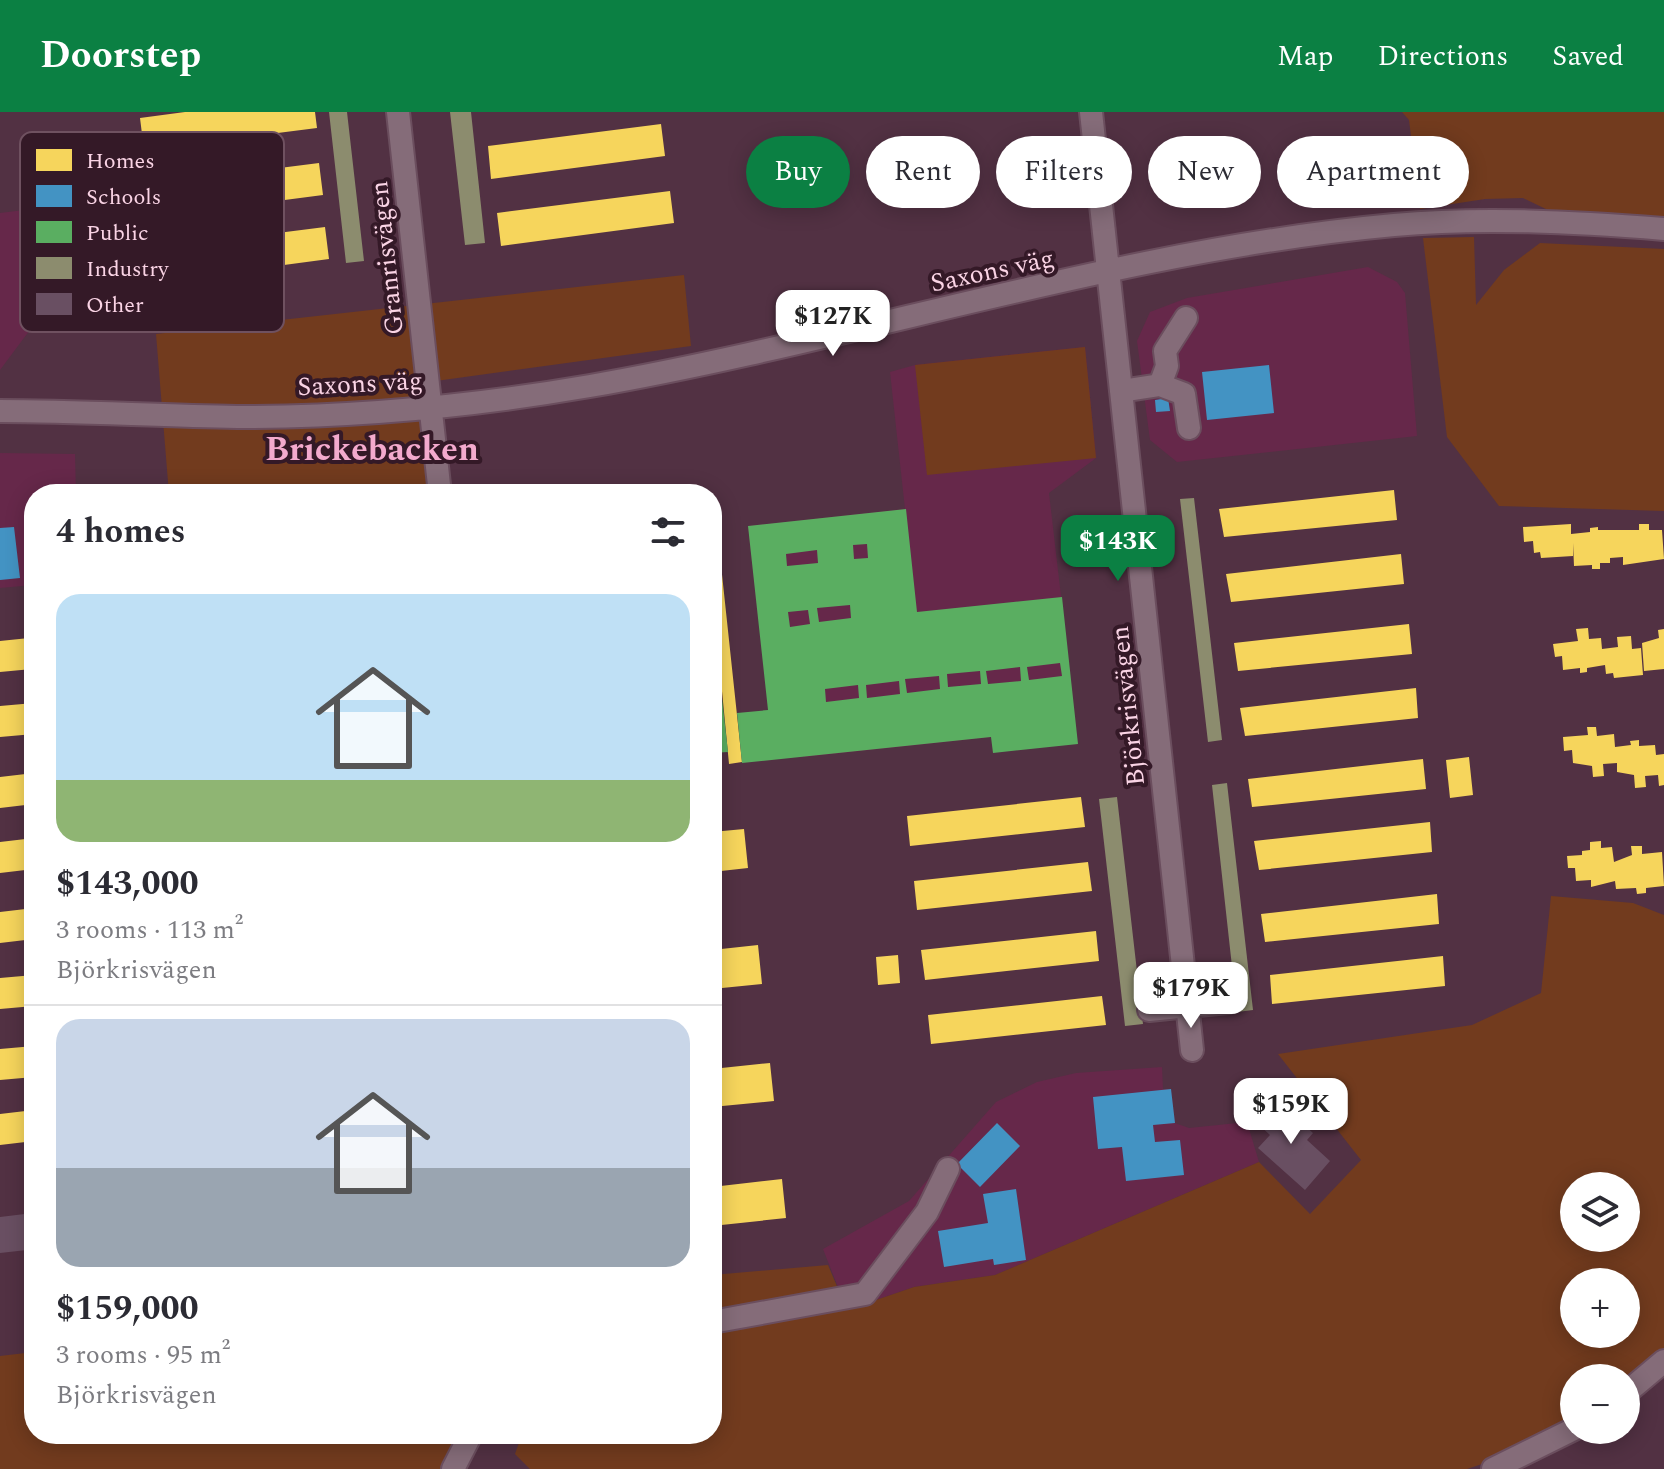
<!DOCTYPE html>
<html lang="en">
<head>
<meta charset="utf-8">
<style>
  :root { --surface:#fff; --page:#f2f2f3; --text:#2b2b33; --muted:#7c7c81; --line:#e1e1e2; --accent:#0b8043 }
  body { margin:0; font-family:Spectral,serif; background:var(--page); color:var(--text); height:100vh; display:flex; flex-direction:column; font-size:30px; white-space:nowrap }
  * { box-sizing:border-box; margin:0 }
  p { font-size:26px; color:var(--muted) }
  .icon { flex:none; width:44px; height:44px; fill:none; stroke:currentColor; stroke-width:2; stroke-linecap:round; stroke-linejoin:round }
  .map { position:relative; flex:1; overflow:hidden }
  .panel { position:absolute; left:24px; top:372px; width:698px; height:960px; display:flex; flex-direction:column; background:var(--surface); border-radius:32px; box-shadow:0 4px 20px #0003 }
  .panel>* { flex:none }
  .hud { position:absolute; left:746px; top:24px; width:760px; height:72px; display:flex; gap:16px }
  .buttons { position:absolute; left:1560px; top:1060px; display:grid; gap:16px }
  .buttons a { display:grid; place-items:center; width:80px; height:80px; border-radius:50%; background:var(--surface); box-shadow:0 4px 20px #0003; font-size:40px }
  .price { position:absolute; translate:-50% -68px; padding:0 18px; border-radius:16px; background:#fff; color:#222; font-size:26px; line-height:52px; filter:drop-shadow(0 2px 4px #0008) }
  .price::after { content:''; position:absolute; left:50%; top:48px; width:24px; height:18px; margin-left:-12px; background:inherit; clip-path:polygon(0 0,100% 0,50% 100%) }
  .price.active { background:var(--accent); color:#fff }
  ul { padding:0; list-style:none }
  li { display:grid; align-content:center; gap:16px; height:424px; padding:0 32px }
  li+li { border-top:2px solid var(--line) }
  li span { display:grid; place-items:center; height:248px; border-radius:24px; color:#555 }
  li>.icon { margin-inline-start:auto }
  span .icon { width:144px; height:144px; fill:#fffc; stroke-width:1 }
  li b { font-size:34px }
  h2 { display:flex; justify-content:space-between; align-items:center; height:96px; padding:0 32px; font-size:34px }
  .pill { padding:0 28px; border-radius:36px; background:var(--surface); box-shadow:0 4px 20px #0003; font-size:28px; line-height:72px }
  .pill.active { background:var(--accent); color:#fff }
  header { display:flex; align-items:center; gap:48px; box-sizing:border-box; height:112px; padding:0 40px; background:var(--accent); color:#fff }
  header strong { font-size:38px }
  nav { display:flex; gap:44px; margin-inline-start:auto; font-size:28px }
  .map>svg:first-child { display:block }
</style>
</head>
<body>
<header>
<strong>Doorstep</strong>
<nav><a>Map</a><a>Directions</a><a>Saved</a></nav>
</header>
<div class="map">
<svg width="1664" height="1357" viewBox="0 0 1664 1357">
  <rect width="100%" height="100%" fill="#523143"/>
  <path fill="#66284a" d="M32 97 60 108 89 151 53 187 0 258V101Z
    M1368 155 1397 170 1405 181 1417 324 1177 350 1150 328 1137 229 1150 200 1187 186Z
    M1085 235 1096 346 1049 381 1073 587 988 595 991 625 804 645 788 501 758 503 748 414 905 397 890 260 915 253Z
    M0 341 75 342 76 382H34L33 473 0 476Z
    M1162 955 1163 977H1171L1175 1011 1189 1016 1247 1010 1259 1050 995 1163 914 1175 847 1198 823 1137 909 1089 996 990 1037 970 1076 961Z"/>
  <path fill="#723b1e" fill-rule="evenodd" d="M1402 0H1664V108L1548 98 1523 86 1485 87 1420 97 1409 8Z
    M1474 125 1476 193 1504 158 1540 131 1664 137V399L1499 394 1447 325 1423 126Z
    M684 163 691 234 414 272 430 382H169L156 222Z
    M1085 235 1096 346 927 363 915 253Z
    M1551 784 1633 791 1664 803V1236L1626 1270V1266H1574V1307L1515 1341 1467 1357H530L515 1342 522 1322H712V1163L828 1153 847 1198 914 1175 995 1163 1259 1050 1310 1102 1361 1048 1278 942 1472 913 1541 881ZM1574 1074H1626V1126H1574ZM1574 1170H1626V1222H1574Z
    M34 1240V1322H457L440 1357H0V1244Z"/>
  <path fill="#f6d55c" d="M185 0H315L317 16 144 38 140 6Z
    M661 12 665 44 491 67 488 34Z
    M319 51 323 83 149 106 145 73Z
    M670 79 674 111 501 134 497 101Z
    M325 115 329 147 156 170 152 137Z
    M1394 378 1397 408 1224 425 1219 397Z
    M1571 412V422L1590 420V416L1598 415V418H1639V412H1649V418H1662L1664 447 1623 453V445L1610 446V451H1600V457H1592V453L1574 454 1573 431V444L1541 446 1540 440 1534 441 1533 429 1524 430 1523 415Z
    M718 425 742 650 729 652 712 475V426Z
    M1401 442 1404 472 1231 490 1226 462Z
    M1409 512 1412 542 1238 559 1234 531Z
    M1588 516 1589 527 1601 526 1602 537 1618 535 1617 525 1631 524 1632 537 1641 536 1643 563 1614 566 1613 561 1606 562 1605 553 1587 556V560L1580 561V556L1563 558 1562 544 1555 545 1553 532 1578 529 1576 517Z
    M1664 517V557L1644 559 1642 531 1659 526 1658 518Z
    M29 526 32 557 0 560V529Z
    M1416 576 1418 606 1245 624 1240 596Z
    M34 591V622L0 625V594Z
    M1587 615H1596L1597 624 1614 622 1615 635 1631 633 1630 629 1639 628V634L1655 633 1656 643 1664 642V673L1659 674 1658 663 1645 664 1646 675 1635 676 1634 663 1617 660V651L1603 652 1604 664 1593 665 1592 654 1573 651 1572 638 1564 639 1563 625 1588 623Z
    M1469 645 1473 683 1450 686 1446 648Z
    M1423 647 1426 677 1252 695 1248 667Z
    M34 661V692L0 696V665Z
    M1081 685 1085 715 910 734 907 704Z
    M1430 710 1432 740 1259 758 1254 729Z
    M744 717 748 756 712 760V720Z
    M34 726V757L0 761V730Z
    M1601 729V736L1612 735 1614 750 1632 743 1631 734H1642V742L1662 740 1664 774 1646 776V781L1637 782 1636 776 1616 777 1615 769 1591 775V768L1576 769 1575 756H1568L1567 744 1582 743V739L1590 738V730Z
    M1088 750 1092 779 917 798 914 769Z
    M1437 782 1439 812 1265 830 1261 802Z
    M34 796V827L0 831V800Z
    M1096 819 1099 849 925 868 921 838Z
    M758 833 762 872 712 877V838Z
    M898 843 900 871 878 873 876 845Z
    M1443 844 1445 874 1272 892 1270 863Z
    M34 863V894L0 897V866Z
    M1102 884 1106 913 931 932 928 903Z
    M34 934V965L0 968V937Z
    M770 951 774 989 712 995V957Z
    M34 998V1029L0 1033V1002Z
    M782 1067 786 1106 712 1114V1075Z"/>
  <path fill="#4393c3" d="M1269 253 1274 301 1207 308 1202 260Z
    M1168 286 1170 299 1156 300 1155 288Z
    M14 415 20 466 0 468V416Z
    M1171 977 1175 1011 1153 1013 1155 1030 1180 1028 1184 1063 1126 1069 1122 1035 1098 1037 1093 985Z
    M997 1011 1020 1034 980 1075 957 1052Z
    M1016 1077 1026 1148 994 1153 993 1147 944 1155 938 1119 988 1111 983 1082Z"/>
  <path fill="#5aae61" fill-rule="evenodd" d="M906 397 917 500 1062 485 1078 632 993 641 991 625 742 651 737 601 768 598 748 414ZM867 432 868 446 854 447 853 433ZM817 438 818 451 787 454 786 442ZM850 493 851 506 819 510 817 496ZM808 498 810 512 790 515 788 500ZM1060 551 1062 564 1029 568 1027 555ZM1020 555 1021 569 988 572 986 559ZM980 559 981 572 948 575 947 562ZM939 564 940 577 907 581 905 567ZM899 569 900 582 867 586 866 573ZM858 573 859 586 826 590 825 577Z
    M712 497 728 640 712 641Z"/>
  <path fill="#8c8c6e" d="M329 0H347L364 149 346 151Z
    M450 0H471L485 131 465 133Z
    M1194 386 1222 628 1208 630 1180 387Z
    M1227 671 1253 898 1237 900 1212 673Z
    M1117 685 1143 912 1125 914 1099 687Z"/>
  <path fill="#694f62" d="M1276 988 1313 1021 1307 1028 1330 1049 1305 1078 1258 1036 1270 1023 1257 1011Z
    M33 1101 34 1143H28L27 1138 0 1141V1105Z"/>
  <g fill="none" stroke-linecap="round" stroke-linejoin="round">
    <defs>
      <path id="minor" d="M398 0 440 382
        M1091 0 1192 938
        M1160 273 1184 282 1189 316
        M1121 279 1160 273 1167 254 1165 239 1186 206
        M0 299C79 299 158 304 237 305 355 305 474 294 590 274 859 227 1121 138 1394 113 1482 105 1575 110 1664 117
        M1149 898 1228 890
        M712 1210 865 1182 927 1100 948 1057
        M1626 1281 1664 1249
        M453 1357 471 1322
        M1493 1357 1574 1317"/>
    </defs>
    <use href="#minor" stroke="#6b4e5e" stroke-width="26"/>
    <use href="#minor" stroke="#856c79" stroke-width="22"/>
  </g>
  <g text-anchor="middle" stroke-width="8" stroke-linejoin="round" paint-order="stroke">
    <g font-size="26" fill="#fad4e5" stroke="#341927">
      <text transform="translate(386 146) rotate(-96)" y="9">Granrisvägen</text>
      <text transform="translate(992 158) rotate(-12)" y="9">Saxons väg</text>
      <text transform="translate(360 271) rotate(-3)" y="9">Saxons väg</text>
      <text transform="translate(1127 594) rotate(-96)" y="9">Björkrisvägen</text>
    </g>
    <g font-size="34" font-weight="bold" fill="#f3aacd" stroke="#341927">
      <text x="372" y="348">Brickebacken</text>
    </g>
  </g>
  <rect x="20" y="20" width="264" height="200" rx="12" fill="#341927" stroke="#6f5160" stroke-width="2"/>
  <rect x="36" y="37" width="36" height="22" fill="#f6d55c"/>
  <rect x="36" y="73" width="36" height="22" fill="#4393c3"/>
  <rect x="36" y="109" width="36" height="22" fill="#5aae61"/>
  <rect x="36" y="145" width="36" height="22" fill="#8c8c6e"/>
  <rect x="36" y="181" width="36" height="22" fill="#694f62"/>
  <g font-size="22" fill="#fad4e5">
    <text x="86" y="56">Homes</text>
    <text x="86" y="92">Schools</text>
    <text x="86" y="128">Public</text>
    <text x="86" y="164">Industry</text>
    <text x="86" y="200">Other</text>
  </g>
</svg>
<div class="buttons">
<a><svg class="icon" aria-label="layers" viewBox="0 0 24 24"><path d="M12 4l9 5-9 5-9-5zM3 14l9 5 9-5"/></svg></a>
<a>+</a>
<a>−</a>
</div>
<b class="price" style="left:833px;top:246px">$127K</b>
<b class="price active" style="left:1118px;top:471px">$143K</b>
<b class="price" style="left:1191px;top:918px">$179K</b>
<b class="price" style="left:1291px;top:1034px">$159K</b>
<div class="hud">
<a class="pill active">Buy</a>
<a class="pill">Rent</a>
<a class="pill">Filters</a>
<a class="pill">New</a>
<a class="pill">Apartment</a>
</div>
<section class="panel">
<h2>4 homes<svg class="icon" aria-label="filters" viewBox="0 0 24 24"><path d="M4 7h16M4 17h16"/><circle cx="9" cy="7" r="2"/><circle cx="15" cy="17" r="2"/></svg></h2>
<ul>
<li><span style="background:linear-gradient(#bfe0f5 75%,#8fb573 0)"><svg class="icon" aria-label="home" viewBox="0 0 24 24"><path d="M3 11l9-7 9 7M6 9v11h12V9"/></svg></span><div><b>$143,000</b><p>3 rooms · 113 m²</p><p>Björkrisvägen</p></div></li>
<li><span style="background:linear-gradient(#c9d6e8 60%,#9aa5b1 0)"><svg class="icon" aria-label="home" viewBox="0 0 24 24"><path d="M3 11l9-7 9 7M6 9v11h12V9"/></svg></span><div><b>$159,000</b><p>3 rooms · 95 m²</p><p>Björkrisvägen</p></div></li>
</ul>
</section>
</div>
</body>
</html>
